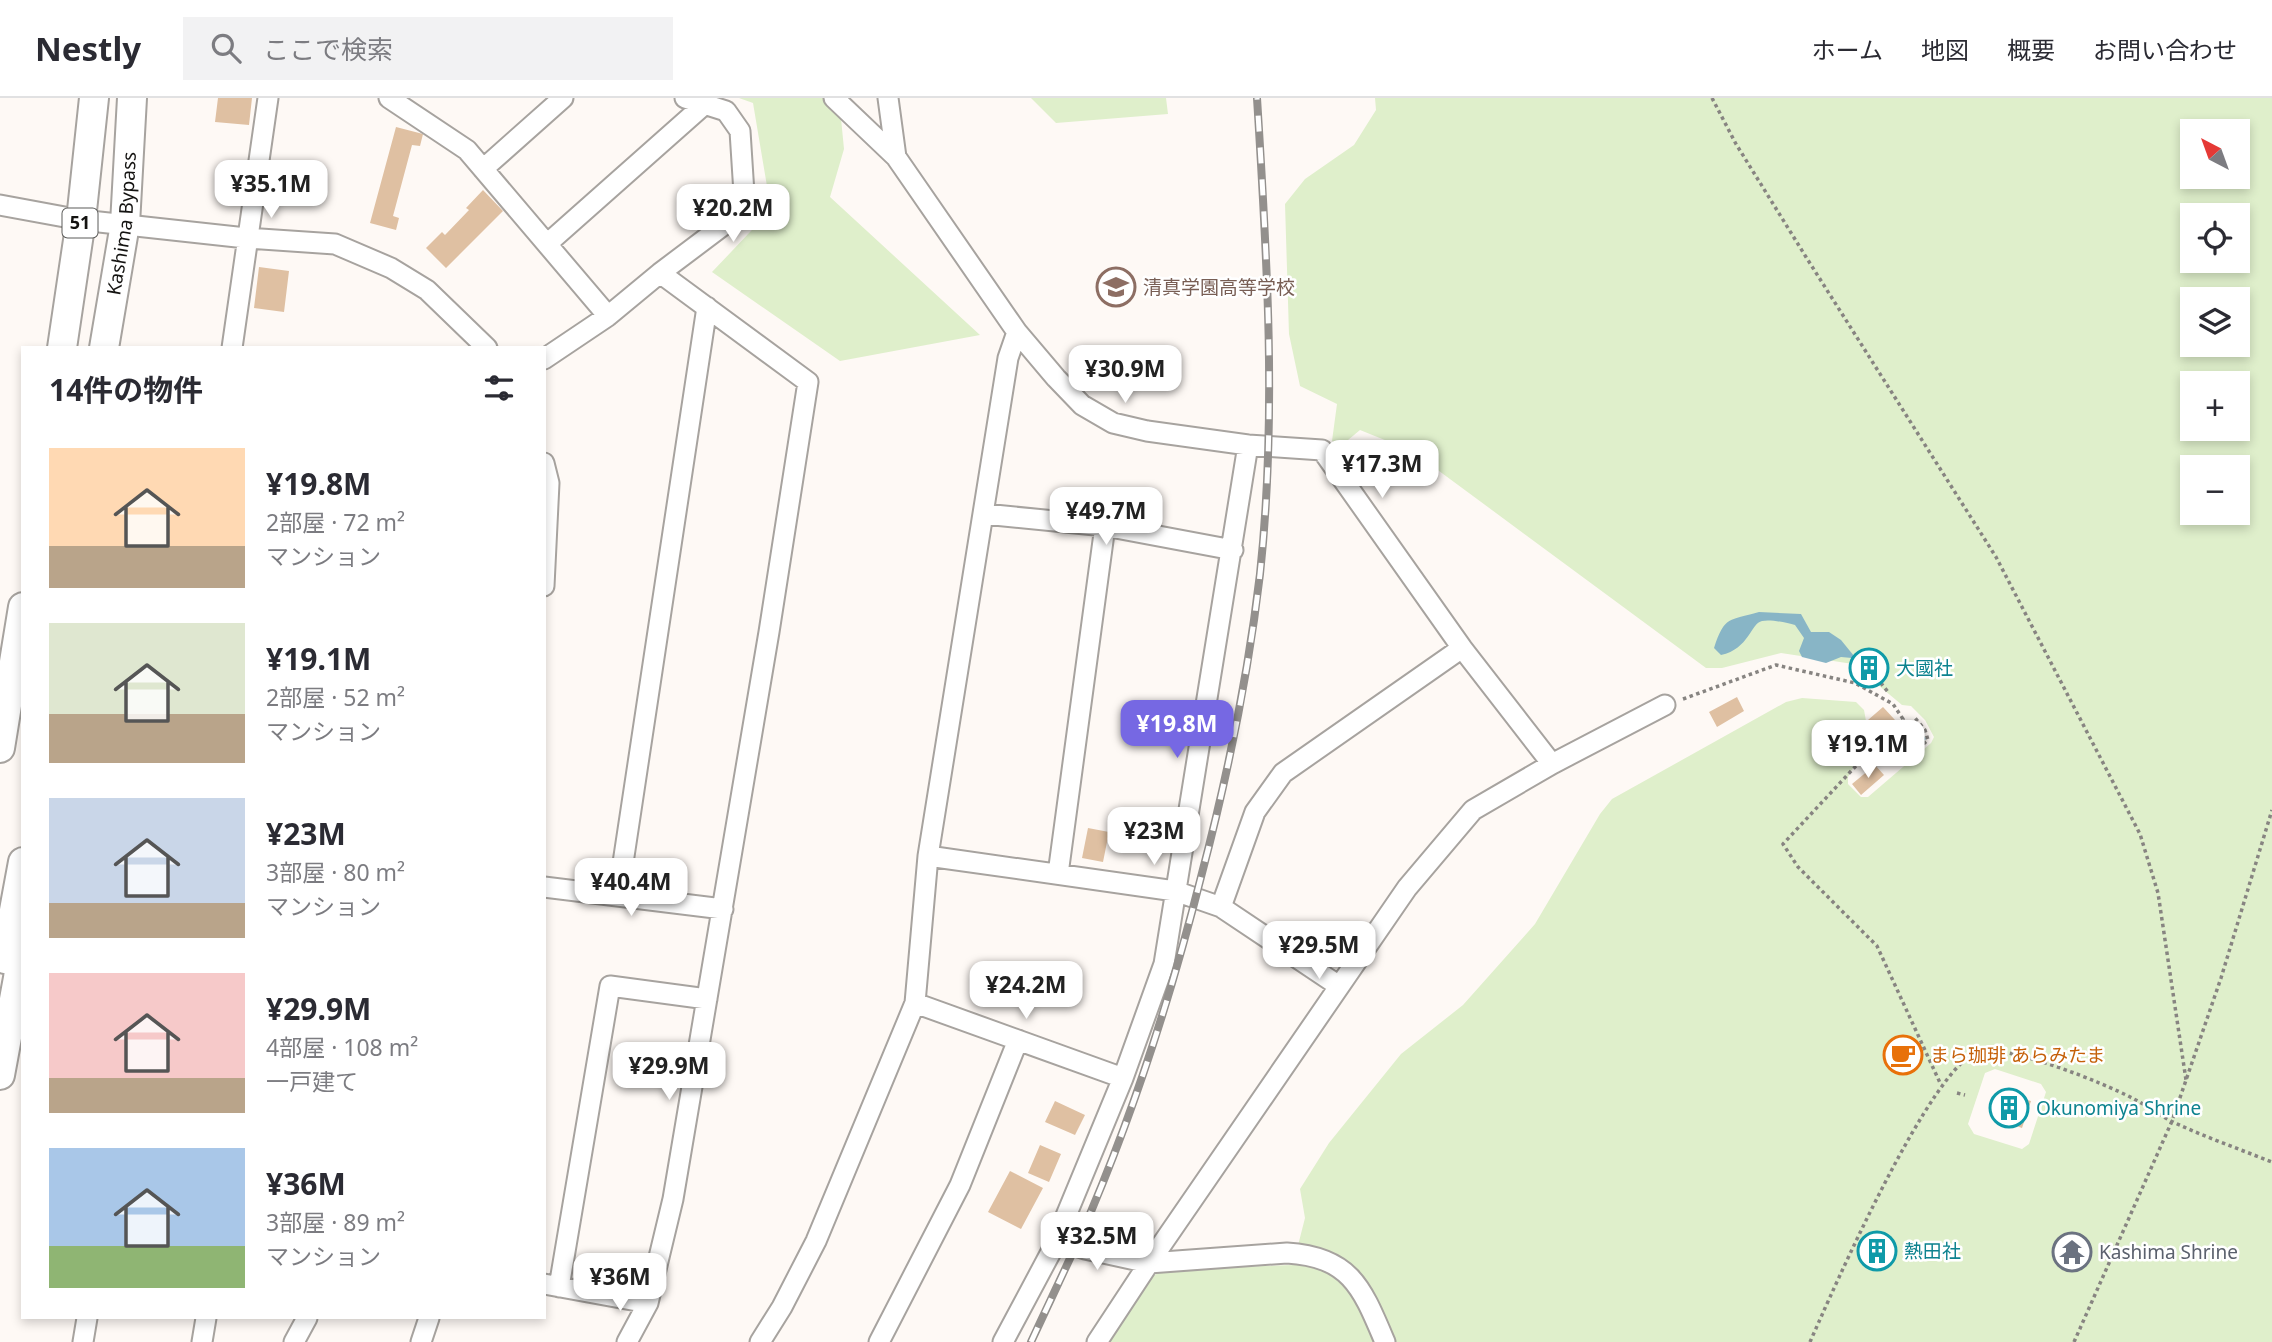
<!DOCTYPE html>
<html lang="ja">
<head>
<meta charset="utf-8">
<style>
  :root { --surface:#fff; --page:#f2f2f3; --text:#2b2b33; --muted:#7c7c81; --line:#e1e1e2; --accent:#7668e3 }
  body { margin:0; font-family:"Noto Sans","Noto Sans JP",sans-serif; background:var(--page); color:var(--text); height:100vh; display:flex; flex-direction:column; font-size:26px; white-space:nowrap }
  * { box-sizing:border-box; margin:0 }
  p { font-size:23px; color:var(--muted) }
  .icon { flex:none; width:38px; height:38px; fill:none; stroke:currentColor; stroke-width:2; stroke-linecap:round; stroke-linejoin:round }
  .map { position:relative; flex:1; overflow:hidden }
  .side { position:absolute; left:21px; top:248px; width:525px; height:973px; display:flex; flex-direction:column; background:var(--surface); border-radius:0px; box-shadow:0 4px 10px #0003 }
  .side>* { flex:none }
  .needle { width:46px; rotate:319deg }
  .controls { position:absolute; left:2180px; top:21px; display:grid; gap:14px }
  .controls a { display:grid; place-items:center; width:70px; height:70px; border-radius:0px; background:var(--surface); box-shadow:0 4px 10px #0003; font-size:35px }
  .price { position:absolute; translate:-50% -60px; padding:0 16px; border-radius:14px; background:#fff; color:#222; font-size:23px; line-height:46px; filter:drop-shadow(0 2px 4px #0008) }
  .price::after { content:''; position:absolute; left:50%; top:42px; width:21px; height:16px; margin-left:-10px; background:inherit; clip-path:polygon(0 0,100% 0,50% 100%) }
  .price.current { background:var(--accent); color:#fff }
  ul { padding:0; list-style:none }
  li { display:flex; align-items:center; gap:21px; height:175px; padding:0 28px }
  li span { display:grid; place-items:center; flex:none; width:196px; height:140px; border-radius:0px; color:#555 }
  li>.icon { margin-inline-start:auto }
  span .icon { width:84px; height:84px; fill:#fffc; stroke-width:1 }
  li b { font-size:30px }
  h2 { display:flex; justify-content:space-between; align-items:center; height:84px; padding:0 28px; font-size:30px }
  header { display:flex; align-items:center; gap:42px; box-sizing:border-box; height:98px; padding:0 35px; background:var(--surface); border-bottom:2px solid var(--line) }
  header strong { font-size:33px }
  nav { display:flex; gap:38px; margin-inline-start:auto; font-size:24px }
  .search { width:490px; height:63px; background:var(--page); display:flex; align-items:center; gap:18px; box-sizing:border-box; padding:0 24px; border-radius:0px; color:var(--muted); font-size:26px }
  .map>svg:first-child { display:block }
</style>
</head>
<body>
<header>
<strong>Nestly</strong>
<div class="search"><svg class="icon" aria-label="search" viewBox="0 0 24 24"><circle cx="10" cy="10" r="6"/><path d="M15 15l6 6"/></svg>ここで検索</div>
<nav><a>ホーム</a><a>地図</a><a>概要</a><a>お問い合わせ</a></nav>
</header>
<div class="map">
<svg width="2272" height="1244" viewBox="0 0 2272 1244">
  <rect width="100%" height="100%" fill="#fef9f5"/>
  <path fill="#dfefcb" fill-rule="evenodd" d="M739 0H839L844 51 830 99 980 237 840 263 712 174 771 112 753 5Z
    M1031 0H1166L1168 16 1056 25Z
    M1375 0H2272V1244H1108L1153 1178 1165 1171 1293 1167 1305 1120 1300 1091 1329 1045 1401 956 1463 907 1535 826 1600 716 1612 701 1786 604 1802 600 1856 604 1864 612 1866 623 1854 636 1851 645 1859 659 1848 679V686L1861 699H1868L1931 645 1934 639 1925 622 1911 608 1902 607 1853 566 1781 555 1722 570H1706L1412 353 1360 332 1342 347 1332 343 1337 306 1300 288 1289 236 1285 106 1305 81 1354 47 1376 12ZM2193 33H2238V79H2193ZM2193 117H2238V163H2193ZM2193 201H2238V247H2193ZM2193 285H2238V331H2193ZM2193 369H2238V415H2193ZM1995 971 2041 986 2046 994 2029 1046 2022 1051 1974 1036 1968 1026 1985 975Z"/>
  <path fill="#88b5c6" d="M1759 514 1801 516 1811 534H1829L1841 542 1854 558 1852 560 1841 559 1826 565 1802 559 1799 553 1804 540 1795 527C1787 525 1771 521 1762 523 1751 525 1749 551 1721 557L1714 550C1725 517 1729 523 1759 514Z
    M1915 624 1926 641 1901 662 1892 660 1884 651Z"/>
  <path fill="#dfc0a2" d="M218 0H252L249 27 215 24Z
    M396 29 423 36 420 48 412 47 393 118 399 120 396 132 370 125Z
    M483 92 503 113 446 170 426 150 442 134 445 137 469 112 466 110Z
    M259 169 289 173 284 214 254 210Z
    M1737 599 1744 613 1717 629 1709 614Z
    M1883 609 1895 622 1879 635 1868 622Z
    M1875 667 1884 677 1861 697 1852 686Z
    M1088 730 1109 734 1103 764 1082 760Z
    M1899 948 1913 957 1908 966 1894 958Z
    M2001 993 2011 996 2008 1004 2018 1007 2020 1000 2031 1003 2022 1030 2011 1026 2014 1018 2004 1014 2002 1022 1992 1019 1993 1014 1989 1012 1994 997 1999 998Z
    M1055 1003 1085 1017 1075 1037 1045 1024Z
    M1040 1047 1061 1056 1049 1084 1028 1075Z
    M1010 1073 1043 1090 1021 1131 988 1114Z"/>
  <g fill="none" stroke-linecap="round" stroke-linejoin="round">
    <defs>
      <path id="minor" d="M389 0 467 52 608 218
        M834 0 896 59 1017 234 1056 280 1082 307 1113 325 1147 333 1248 347 1322 352 1462 550 1552 666
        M888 0 896 59
        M483 71 563 0
        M0 107 81 122 246 140 335 146 391 170 427 192 487 250
        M547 146 705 6
        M232 250 268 0
        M544 261 608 218 660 175 745 111 740 33 726 13 685 0
        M544 365 549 385 544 488
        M984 416 1105 428 1233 452
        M928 758 1175 793 1221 809 1339 888
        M1058 776 1105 428
        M544 789 723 811
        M618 798 707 209
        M1221 809 1255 714 1283 675 1462 550
        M915 905 1123 980
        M1056 1142 1085 1151 1149 1165 1287 1155C1351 1159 1362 1190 1385 1244
        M544 1186 648 1205
        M559 1189 610 888 707 901
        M83 1244 87 1220
        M202 1244 206 1220
        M294 1244 307 1220
        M421 1244 429 1220
        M627 1244 648 1205 673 1101 769 534 808 284 660 175
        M760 1244 782 1209 816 1143 915 905 928 758 1008 260 1017 234
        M879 1244 960 1087 1018 942
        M1003 1244 1051 1154 1123 980 1164 866 1248 347
        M1097 1244 1149 1165 1407 790 1473 712 1552 666 1665 607"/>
      <g id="highway">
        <path d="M62 250 81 122 94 0"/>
        <path id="s1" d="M104 250 125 126 132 0"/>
        <path d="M0 650 23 509"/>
        <path d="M5 861 23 764"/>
        <path d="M0 977 18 880 23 841"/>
      </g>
    </defs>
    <use href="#minor" stroke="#a7a39f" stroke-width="23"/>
    <use href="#highway" stroke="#a7a39f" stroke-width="32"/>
    <path stroke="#878481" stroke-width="3.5" stroke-dasharray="3.5 3.5" stroke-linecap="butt" d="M1712 0 1736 46 1806 159 1996 459 2140 736 2158 795 2186 982
      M1872 574 1888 594
      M1683 601 1776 567 1855 585 1893 606 1903 621 1853 671 1783 746 1798 769 1877 848 1941 987
      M1902 664 1928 642 1925 632 1915 620
      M1957 995 1965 997
      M1810 1244C1832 1194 1933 963 1980 953 2009 947 2104 985 2132 1000 2146 1007 2159 1017 2173 1024 2205 1039 2239 1051 2272 1064
      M2074 1244 2172 1023 2221 880 2272 712"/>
    <use href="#minor" stroke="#fff" stroke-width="19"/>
    <use href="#highway" stroke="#fff" stroke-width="28"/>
    <defs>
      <path id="rail" d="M1031 1244C1047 1209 1064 1174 1080 1139 1131 1023 1170 902 1201 779 1227 680 1248 579 1260 476 1277 318 1267 158 1257 0"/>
    </defs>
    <use href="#rail" stroke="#93908d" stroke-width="8"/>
    <use href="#rail" stroke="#fff" stroke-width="5" stroke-dasharray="16" stroke-linecap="butt"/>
  </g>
  <defs>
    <symbol id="school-ring" viewBox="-11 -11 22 22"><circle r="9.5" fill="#fff" stroke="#8d6e63" stroke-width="1.5"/><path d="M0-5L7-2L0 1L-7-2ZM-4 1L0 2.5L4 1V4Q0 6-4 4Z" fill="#8d6e63"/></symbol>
    <symbol id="building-ring" viewBox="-11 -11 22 22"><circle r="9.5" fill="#fff" stroke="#0f9aa8" stroke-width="1.5"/><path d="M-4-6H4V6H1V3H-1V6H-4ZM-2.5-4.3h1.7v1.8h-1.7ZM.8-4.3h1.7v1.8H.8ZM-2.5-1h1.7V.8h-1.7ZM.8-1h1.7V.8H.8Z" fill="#0f9aa8"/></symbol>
    <symbol id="cafe-ring" viewBox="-11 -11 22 22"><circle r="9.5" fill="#fff" stroke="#e8710a" stroke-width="1.5"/><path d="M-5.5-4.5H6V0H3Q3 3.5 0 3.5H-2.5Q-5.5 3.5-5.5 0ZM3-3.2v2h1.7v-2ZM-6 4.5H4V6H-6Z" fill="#e8710a"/></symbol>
    <symbol id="temple-ring" viewBox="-11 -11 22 22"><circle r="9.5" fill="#fff" stroke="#6b7280" stroke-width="1.5"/><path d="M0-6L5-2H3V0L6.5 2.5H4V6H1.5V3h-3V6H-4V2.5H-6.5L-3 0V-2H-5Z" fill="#6b7280"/></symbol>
  </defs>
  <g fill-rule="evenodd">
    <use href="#school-ring" x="1094" y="167" width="44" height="44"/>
    <use href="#building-ring" x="1847" y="548" width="44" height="44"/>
    <use href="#cafe-ring" x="1881" y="935" width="44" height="44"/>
    <use href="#building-ring" x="1987" y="988" width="44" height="44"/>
    <use href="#building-ring" x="1855" y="1131" width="44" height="44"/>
    <use href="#temple-ring" x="2050" y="1132" width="44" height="44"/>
  </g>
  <g text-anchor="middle" stroke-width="5" stroke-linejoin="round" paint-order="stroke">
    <rect fill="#fff" stroke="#5a5a58" stroke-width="2" x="62.5" y="110.5" width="35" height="29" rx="5"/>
    <g font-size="18" font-weight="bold" fill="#141311">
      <text x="80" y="131">51</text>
    </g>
    <g font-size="19" fill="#141311" stroke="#fff">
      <text dy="7" stroke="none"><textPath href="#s1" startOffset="126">Kashima Bypass</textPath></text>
    </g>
    <g font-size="19" fill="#785e54" stroke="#fff" text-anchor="start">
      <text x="1143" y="196">清真学園高等学校</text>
    </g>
    <g font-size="19" fill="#0d838f" stroke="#fff" text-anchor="start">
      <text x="1896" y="577">大國社</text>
      <text x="2036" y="1017">Okunomiya Shrine</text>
      <text x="1904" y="1160">熱田社</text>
    </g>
    <g font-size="19" fill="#c56008" stroke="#fff" text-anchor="start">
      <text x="1930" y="964">まら珈琲 あらみたま</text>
    </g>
    <g font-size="19" fill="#5b616d" stroke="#fff" text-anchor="start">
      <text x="2099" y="1161">Kashima Shrine</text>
    </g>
  </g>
</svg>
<div class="controls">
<a><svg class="needle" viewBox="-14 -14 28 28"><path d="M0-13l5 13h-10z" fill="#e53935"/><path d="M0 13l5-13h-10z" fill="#7c7c81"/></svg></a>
<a><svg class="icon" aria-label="locate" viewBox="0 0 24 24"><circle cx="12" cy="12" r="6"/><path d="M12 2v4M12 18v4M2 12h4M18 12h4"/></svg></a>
<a><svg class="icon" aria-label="layers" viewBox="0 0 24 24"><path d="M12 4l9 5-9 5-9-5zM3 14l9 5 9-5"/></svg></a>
<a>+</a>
<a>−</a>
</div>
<b class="price" style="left:271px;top:122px">¥35.1M</b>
<b class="price" style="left:733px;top:146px">¥20.2M</b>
<b class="price" style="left:1125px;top:307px">¥30.9M</b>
<b class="price" style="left:1382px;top:402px">¥17.3M</b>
<b class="price" style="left:1106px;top:449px">¥49.7M</b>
<b class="price current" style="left:1177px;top:662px">¥19.8M</b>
<b class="price" style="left:1868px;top:682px">¥19.1M</b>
<b class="price" style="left:1154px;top:769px">¥23M</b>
<b class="price" style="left:631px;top:820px">¥40.4M</b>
<b class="price" style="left:1319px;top:883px">¥29.5M</b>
<b class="price" style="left:1026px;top:923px">¥24.2M</b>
<b class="price" style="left:669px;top:1004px">¥29.9M</b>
<b class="price" style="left:1097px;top:1174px">¥32.5M</b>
<b class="price" style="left:620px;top:1215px">¥36M</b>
<section class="side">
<h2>14件の物件<svg class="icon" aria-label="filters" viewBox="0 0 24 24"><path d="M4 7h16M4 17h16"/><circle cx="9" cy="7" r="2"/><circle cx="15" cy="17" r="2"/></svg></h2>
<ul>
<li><span style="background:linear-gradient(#ffd9b3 70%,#b9a48a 0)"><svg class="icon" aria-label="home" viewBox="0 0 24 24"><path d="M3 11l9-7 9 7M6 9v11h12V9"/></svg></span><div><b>¥19.8M</b><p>2部屋 · 72 m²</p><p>マンション</p></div></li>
<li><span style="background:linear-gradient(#dfe7d0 65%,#b9a48a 0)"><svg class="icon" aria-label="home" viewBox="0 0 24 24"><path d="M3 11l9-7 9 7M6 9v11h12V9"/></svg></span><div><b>¥19.1M</b><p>2部屋 · 52 m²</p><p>マンション</p></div></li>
<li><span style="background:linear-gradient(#c9d6e8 75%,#b9a48a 0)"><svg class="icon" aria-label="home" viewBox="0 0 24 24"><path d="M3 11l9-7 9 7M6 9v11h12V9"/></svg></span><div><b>¥23M</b><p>3部屋 · 80 m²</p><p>マンション</p></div></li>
<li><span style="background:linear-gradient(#f6c9c9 75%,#b9a48a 0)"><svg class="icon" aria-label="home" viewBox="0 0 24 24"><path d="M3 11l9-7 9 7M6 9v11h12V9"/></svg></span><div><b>¥29.9M</b><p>4部屋 · 108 m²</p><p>一戸建て</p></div></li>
<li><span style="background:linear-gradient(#a9c7e8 70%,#8fb573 0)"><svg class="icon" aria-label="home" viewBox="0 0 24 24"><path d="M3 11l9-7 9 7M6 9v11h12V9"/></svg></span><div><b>¥36M</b><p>3部屋 · 89 m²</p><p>マンション</p></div></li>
</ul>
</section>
</div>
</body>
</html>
